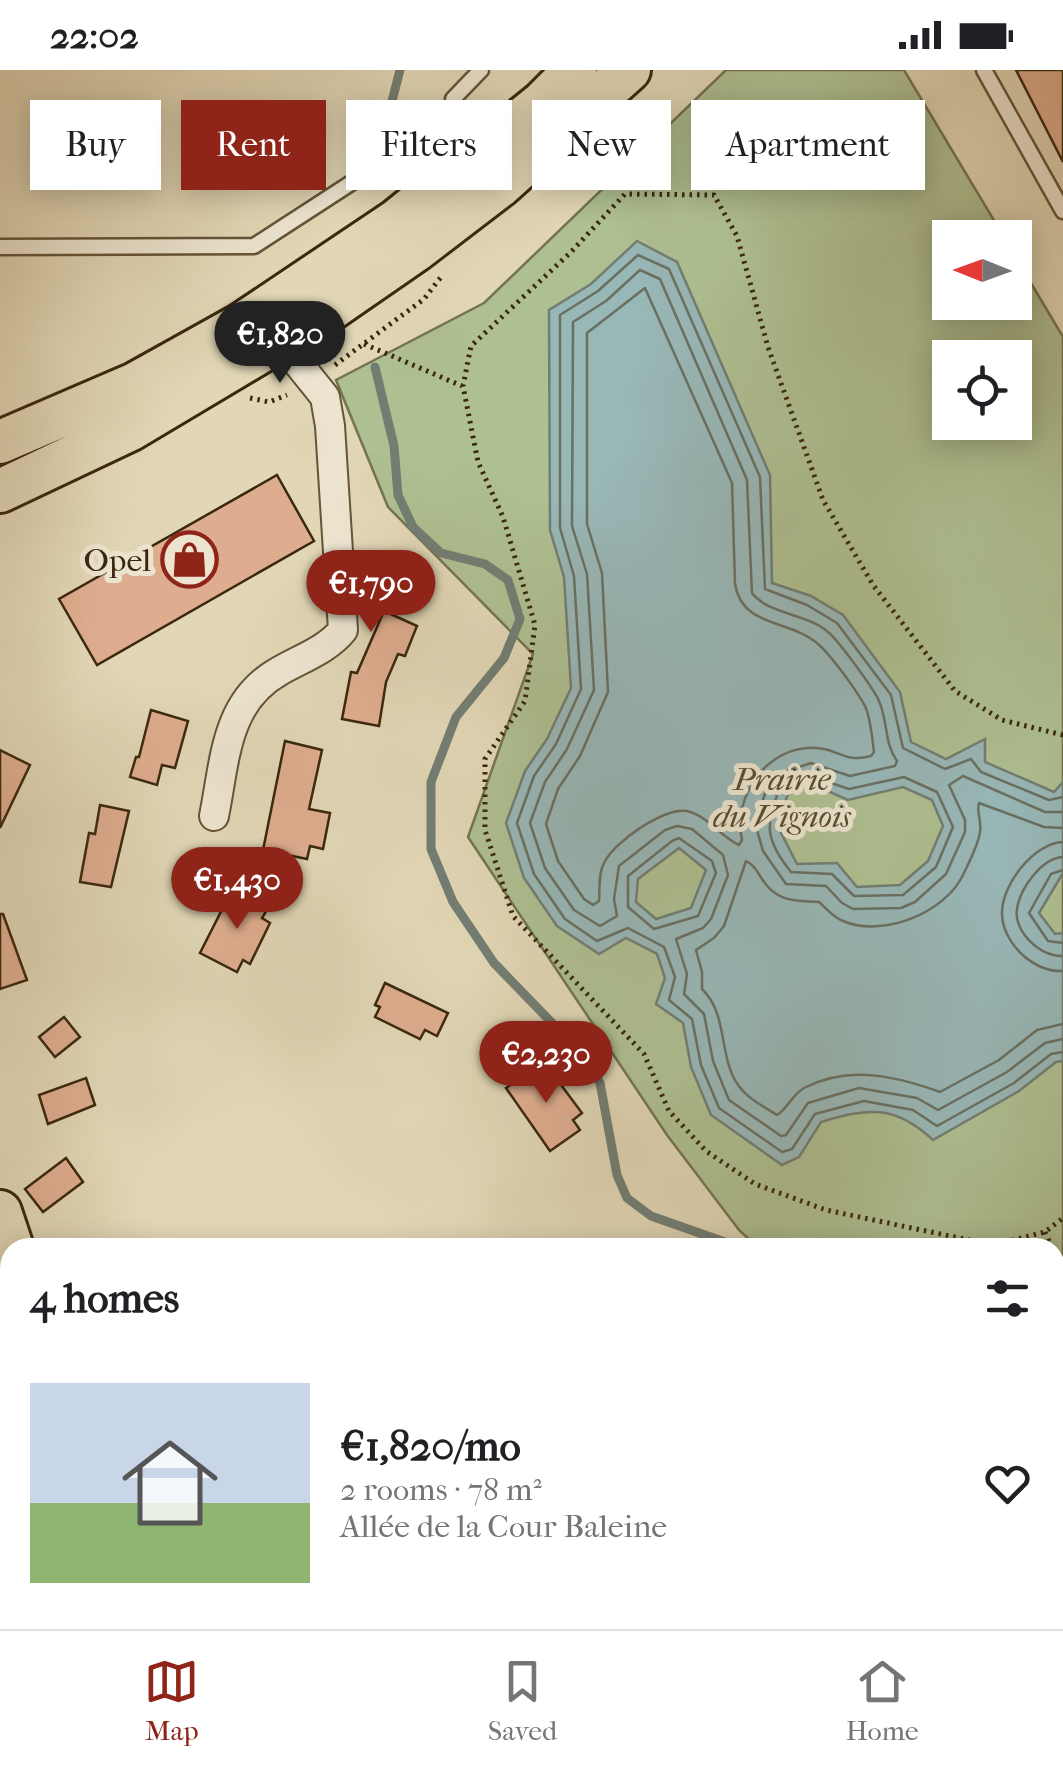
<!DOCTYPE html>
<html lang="en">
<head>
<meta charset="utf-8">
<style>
  :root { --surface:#fff; --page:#f2f2f2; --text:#202124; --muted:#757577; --line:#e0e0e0; --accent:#8f2418 }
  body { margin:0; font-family:"IM FELL French Canon",serif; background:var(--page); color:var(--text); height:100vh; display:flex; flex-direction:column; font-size:38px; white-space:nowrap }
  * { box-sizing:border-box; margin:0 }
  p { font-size:32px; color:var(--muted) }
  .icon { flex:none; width:55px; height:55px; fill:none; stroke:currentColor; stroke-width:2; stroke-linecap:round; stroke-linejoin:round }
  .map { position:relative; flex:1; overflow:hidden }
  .drawer { position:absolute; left:0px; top:1168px; width:1065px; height:392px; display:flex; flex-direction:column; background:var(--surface); border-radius:30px 30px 0 0; box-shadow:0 5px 25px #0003 }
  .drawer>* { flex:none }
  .guide { position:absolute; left:30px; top:30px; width:1005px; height:90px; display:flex; gap:20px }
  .needle { width:65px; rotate:271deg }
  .buttons { position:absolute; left:932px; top:150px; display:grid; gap:20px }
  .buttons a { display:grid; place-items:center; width:100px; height:100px; border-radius:0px; background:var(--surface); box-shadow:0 5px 25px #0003; font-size:50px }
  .price { position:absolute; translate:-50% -85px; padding:0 22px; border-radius:35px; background:var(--accent); color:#fff; font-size:32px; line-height:65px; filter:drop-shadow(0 2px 5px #0008) }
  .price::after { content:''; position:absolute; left:50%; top:60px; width:30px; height:22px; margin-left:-15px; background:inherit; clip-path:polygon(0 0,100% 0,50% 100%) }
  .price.on { background:#222; color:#fff }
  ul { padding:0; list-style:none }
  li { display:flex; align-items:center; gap:30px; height:250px; padding:0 30px }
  li span { display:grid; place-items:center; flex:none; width:280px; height:200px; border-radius:0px; color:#555 }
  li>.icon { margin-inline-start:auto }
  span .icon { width:120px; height:120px; fill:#fffc; stroke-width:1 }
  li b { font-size:42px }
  h2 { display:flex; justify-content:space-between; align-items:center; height:120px; padding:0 30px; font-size:42px }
  .tag { padding:0 35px; border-radius:0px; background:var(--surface); box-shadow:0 5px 25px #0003; font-size:35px; line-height:90px }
  .tag.on { background:var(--accent); color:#fff }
  .status { display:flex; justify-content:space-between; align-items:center; height:70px; padding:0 50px; background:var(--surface); direction:ltr }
  .status svg { height:28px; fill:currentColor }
  .dock { display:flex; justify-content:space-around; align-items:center; height:140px; border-top:2px solid var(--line); background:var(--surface); font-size:28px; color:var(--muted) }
  .dock a { display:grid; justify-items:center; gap:5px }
  .dock .on { color:var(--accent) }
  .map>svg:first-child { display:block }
</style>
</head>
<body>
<div class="status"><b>22:02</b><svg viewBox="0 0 49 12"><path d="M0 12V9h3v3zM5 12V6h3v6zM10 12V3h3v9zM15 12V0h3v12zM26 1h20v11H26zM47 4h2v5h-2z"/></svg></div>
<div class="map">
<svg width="1063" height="1559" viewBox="0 0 1063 1559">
  <rect width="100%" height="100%" fill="#e1d6b5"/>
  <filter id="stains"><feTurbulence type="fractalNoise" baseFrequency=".002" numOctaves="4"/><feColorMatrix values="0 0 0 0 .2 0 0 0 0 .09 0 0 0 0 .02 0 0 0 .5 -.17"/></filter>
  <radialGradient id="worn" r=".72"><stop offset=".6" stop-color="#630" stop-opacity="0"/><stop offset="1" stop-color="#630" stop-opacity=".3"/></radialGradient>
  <path fill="#aebf91" stroke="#747450" stroke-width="2.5" fill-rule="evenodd" d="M726 0H904L1004 167 950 168V232H1015V186L1063 267V1449L1055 1442V1178L757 1177 739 1160 667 1065 468 767 533 584 388 437 336 310 484 233ZM950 288H1015V352H950Z"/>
  <path fill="#98b7b7" stroke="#727e73" stroke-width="2.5" fill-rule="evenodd" d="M637 171 677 192 770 405 772 513 811 526 843 545 900 622 911 672 946 689 985 669V692L1054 722 1063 712V803L1039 843 1055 864 1063 863V991L1056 992 1019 1021 933 1070C894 1034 869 1038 821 1052L799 1087 782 1095 711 1045 691 997 683 953 656 934 665 908 657 884 626 868 599 884 557 856 524 808 506 753 525 701 547 669 571 618 564 507 550 460 549 240 591 214ZM814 715 848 730 903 717 932 730 943 756 928 791 900 815 857 817 837 793 797 794 777 755 788 724ZM679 778 706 800 691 838 656 849 636 832 638 809Z"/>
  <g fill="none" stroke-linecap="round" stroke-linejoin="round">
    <path stroke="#697062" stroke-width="2.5" d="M645 218 732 413 735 514C742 558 790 549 818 574 831 585 857 621 865 636 871 649 872 668 874 682L871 686C844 693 841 680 817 678 768 674 732 726 742 770L739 775C721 767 708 746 687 741 664 737 614 772 604 793 598 804 600 819 599 831L593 835 584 829 558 791 546 754 558 719 580 686 608 622 602 503 587 454V263Z
      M810 706 849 719 904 707 937 722 953 757 936 797 903 825 854 826 832 804 791 802C766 771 764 755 780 718Z
      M1063 727 1049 730 981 702 971 689 945 699 903 678 891 625 837 553 807 535 765 519 760 407 669 199 638 185 598 221 560 245V458L574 506 581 619 556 674 534 706 517 753 534 804 565 849 597 871 628 858 664 877 675 907 669 930 692 949 701 995 719 1038 782 1082 792 1079 815 1044 864 1031 913 1040 937 1056 1014 1013 1051 984 1063 982
      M1063 742H1045L963 706 949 715 965 750V762L946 804 915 832 901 838 853 839 842 833 826 816 786 814 763 781 755 753 768 715 778 704 811 693 850 706 895 696 897 691C884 673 888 651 879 631 874 619 838 570 828 562 806 543 769 545 752 523L747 410 660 209 640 200 606 231 573 252 572 456 587 504 594 620 567 679 545 712 530 753 545 798 574 840 600 856 617 846 614 829 619 796 665 760 677 756 692 759 723 785 728 805 711 849 703 858 676 869 687 904 684 924 704 944 713 991 729 1030 781 1066 786 1065 808 1033 859 1018 917 1028 938 1040 1007 1002 1045 973 1063 969
      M1063 758 1044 757 979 733C976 742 982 751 980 762 978 776 969 792 963 805 945 843 882 868 843 851 833 847 827 839 819 832 795 831 776 832 762 809 756 800 754 795 746 791L724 856 714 868 696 880 702 902V919C731 947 716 994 744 1022 752 1031 766 1038 777 1045 787 1039 792 1025 804 1018 849 995 896 1006 940 1022L999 990 1037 960 1063 954
      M679 768 712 791 716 803 698 846 654 859 628 837V806L672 771Z
      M1063 772C1034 773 1002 814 1002 843 1002 873 1034 903 1063 901
      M1063 787C1042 788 1020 818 1017 839 1013 862 1042 888 1063 886
      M1063 800 1051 804 1029 843 1048 871 1063 873"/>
    <path stroke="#727e73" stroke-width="9" d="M390 39 400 0
      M375 297 394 376 398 425 413 457 441 483 485 494 508 510 520 549 504 588 456 647 431 712V779L453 832 494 893 584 986 600 1013 617 1105 627 1128 651 1146 742 1178
      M1055 1194 1063 1192"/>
  </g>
  <path fill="#dead8f" stroke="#3a280e" stroke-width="2.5" d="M1016 0H1063V92Z
    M277 405 314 471 97 595 59 529Z
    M384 541 417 556 405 586 398 584 386 612 379 656 342 649 351 602 357 603Z
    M151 640 188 651 175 698 162 695 157 715 130 707 136 687H139Z
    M285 671 322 680 309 739 330 743 323 779 310 776 307 789 263 780Z
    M0 680 30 695 0 758Z
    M100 735 129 741 111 817 80 812 89 763 95 764Z
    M232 820 268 838 262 848 270 853 250 894 243 890 237 902 200 883Z
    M0 844H3L27 910 0 919Z
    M385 913 448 943 437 966 425 960 420 969 375 947 380 937 375 935Z
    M64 947 80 967 55 987 39 967Z
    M544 992 582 1043 573 1050 580 1060 550 1081 506 1018Z
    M86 1008 95 1035 48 1054 39 1025Z
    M66 1088 83 1112 43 1142 25 1119Z"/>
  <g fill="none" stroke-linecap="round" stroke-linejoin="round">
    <defs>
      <path id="lane" d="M984 0 1063 141
        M453 29 481 0
        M0 177 254 176 385 91
        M160 1559 189 1550"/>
      <path id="street" d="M214 746C225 692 225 632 278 602 300 589 327 580 343 560L330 356 325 327 280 271
        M0 1385 6 1420 5 1559
        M967 1550 978 1559
        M487 1559 492 1550"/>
      <path id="primary" d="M0 372 135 314 241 255 396 151 542 33 575 0
        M0 421 131 359 322 245 416 180 501 115 629 0
        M0 1142 12 1178
        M0 1268 10 1297
        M99 1550 103 1559
        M141 1550 144 1559"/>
    </defs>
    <use href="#lane" stroke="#645438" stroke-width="19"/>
    <use href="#street" stroke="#645438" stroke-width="32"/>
    <use href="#primary" stroke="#3a280e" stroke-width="48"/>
    <path stroke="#3a280e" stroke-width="5" stroke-dasharray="2.5 5" stroke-linecap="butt" d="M364 274 462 316
      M335 295 424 229 441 207
      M250 328 269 332 287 325
      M1063 665 1002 650 955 621 873 515 823 430 768 277 737 166 714 125 625 124 571 182 471 276 463 316 478 392 503 447 535 555 525 631 485 689V760L513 846 644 984 669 1041 706 1081 755 1114 826 1140 993 1175 1045 1162 1063 1148
      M1045 1162 1052 1178
      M1055 1183 1063 1201
      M1055 1375 1063 1352
      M1055 1389 1063 1401"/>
    <use href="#lane" stroke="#ece4cf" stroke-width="14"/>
    <use href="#street" stroke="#ece4cf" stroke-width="28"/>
    <use href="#primary" stroke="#e1d6b5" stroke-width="42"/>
  </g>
  <defs>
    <symbol id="shop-ring" viewBox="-11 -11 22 22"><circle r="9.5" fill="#ece4cf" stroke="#8f2418" stroke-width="1.5"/><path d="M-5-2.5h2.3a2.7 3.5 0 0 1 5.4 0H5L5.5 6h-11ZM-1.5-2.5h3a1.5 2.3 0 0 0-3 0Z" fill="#8f2418"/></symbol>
  </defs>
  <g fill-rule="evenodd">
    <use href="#shop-ring" x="158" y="458" width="63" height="63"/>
  </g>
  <g text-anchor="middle" stroke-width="10" stroke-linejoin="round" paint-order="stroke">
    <g font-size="32" fill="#3a280e" stroke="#ece4cf" text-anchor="end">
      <text x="151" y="501">Opel</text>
    </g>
    <g font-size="32" font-style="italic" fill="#574e2f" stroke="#ece4cf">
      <text x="782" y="720">Prairie<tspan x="782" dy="37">du Vignois</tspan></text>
    </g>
  </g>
  <rect width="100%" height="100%" filter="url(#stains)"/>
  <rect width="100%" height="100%" fill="url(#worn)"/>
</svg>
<div class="buttons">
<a><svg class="needle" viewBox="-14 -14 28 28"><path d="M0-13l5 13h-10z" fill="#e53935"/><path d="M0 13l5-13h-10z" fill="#757577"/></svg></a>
<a><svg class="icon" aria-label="locate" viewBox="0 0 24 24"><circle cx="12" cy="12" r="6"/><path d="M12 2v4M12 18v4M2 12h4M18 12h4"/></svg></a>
</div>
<b class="price on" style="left:280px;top:316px">€1,820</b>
<b class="price" style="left:371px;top:565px">€1,790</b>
<b class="price" style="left:237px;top:862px">€1,430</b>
<b class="price" style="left:546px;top:1036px">€2,230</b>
<div class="guide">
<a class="tag">Buy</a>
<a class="tag on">Rent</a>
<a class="tag">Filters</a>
<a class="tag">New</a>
<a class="tag">Apartment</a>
</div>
<section class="drawer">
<h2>4 homes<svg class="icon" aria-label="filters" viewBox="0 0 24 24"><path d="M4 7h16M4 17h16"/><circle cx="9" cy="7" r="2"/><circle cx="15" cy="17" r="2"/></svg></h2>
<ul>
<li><span style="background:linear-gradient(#c9d6e8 60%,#8fb573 0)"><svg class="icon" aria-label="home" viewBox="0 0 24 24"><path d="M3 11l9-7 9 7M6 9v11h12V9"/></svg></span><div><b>€1,820/mo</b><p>2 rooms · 78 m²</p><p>Allée de la Cour Baleine</p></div><svg class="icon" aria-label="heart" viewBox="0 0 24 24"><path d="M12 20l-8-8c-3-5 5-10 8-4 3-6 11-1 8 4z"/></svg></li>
</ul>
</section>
</div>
<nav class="dock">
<a class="on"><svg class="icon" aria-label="map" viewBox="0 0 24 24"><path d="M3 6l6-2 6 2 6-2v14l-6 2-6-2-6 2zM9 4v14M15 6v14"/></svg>Map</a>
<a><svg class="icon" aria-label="saved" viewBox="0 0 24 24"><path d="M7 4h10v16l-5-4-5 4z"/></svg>Saved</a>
<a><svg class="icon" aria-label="home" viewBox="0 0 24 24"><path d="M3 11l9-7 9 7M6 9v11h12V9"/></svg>Home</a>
</nav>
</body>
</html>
